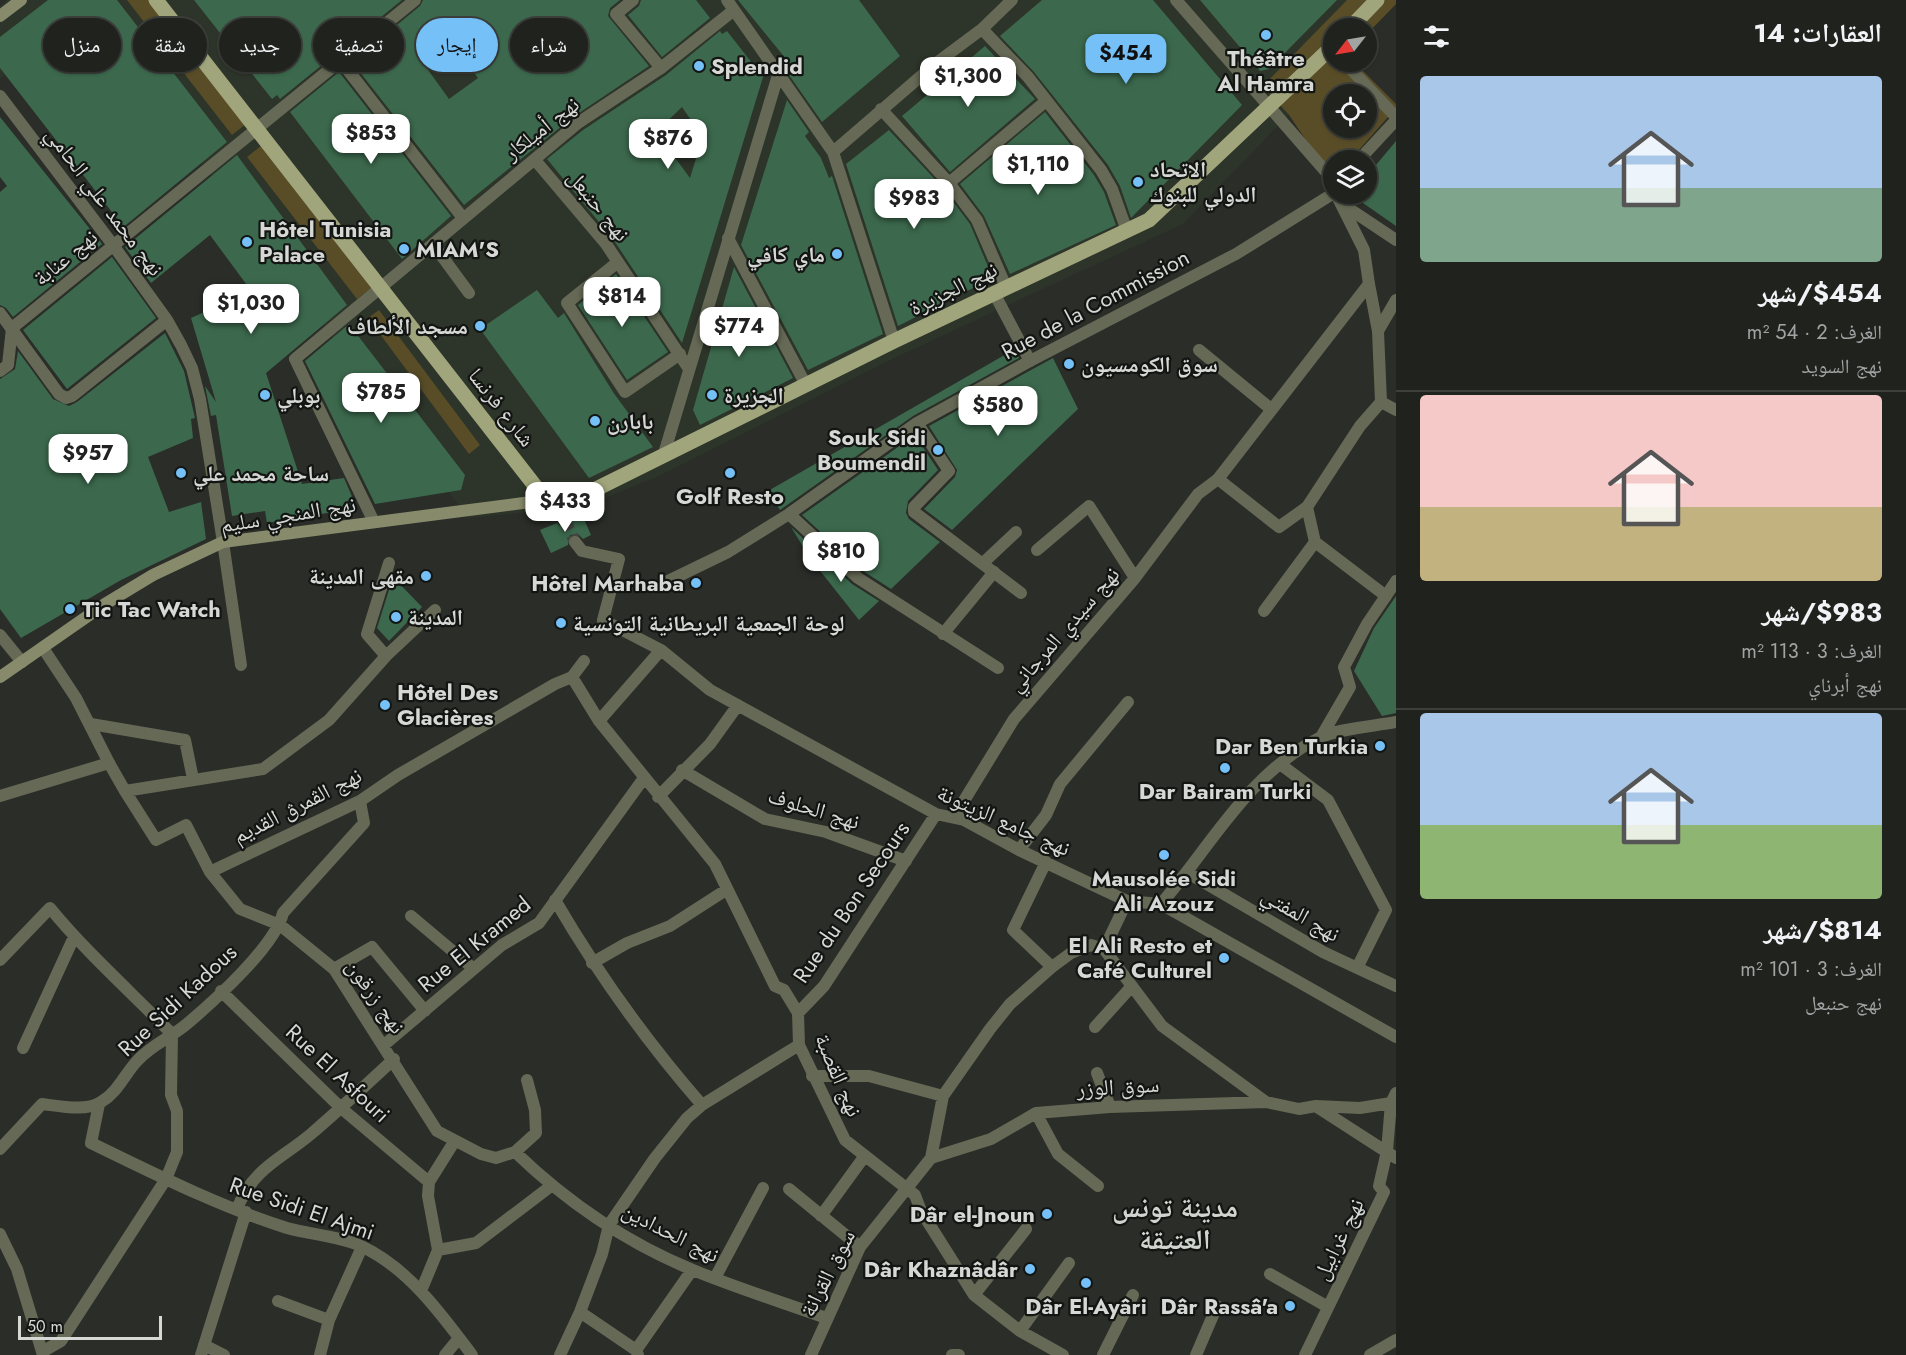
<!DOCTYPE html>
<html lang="ar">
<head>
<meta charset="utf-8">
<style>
  :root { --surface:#20221e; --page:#2d2f2b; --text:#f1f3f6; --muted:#a2a4a4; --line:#3d3f3c; --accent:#75c0f6 }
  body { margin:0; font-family:Jost,"Noto Naskh Arabic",sans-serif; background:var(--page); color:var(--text); direction:rtl; height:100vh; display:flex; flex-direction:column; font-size:22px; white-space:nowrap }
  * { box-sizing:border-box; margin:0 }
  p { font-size:20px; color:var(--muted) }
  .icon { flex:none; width:33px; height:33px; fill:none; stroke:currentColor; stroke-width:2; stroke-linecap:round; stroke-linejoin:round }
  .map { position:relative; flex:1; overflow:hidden; direction:ltr }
  .drawer { display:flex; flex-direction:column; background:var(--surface); width:510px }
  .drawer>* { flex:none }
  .top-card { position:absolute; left:18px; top:18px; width:570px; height:54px; direction:rtl; display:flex; gap:12px }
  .needle { width:39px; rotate:239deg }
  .controls { position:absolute; left:1323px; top:18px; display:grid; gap:12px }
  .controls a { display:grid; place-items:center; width:54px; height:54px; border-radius:50%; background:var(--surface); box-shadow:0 2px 4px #0004,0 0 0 2px var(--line); font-size:30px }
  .scale { position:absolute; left:18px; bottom:15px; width:144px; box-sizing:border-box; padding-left:6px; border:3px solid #d6d8d5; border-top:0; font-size:16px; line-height:21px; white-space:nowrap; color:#d6d8d5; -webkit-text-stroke:4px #131513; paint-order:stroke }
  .price { position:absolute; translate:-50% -51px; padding:0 14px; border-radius:12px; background:#fff; color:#222; font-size:20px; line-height:39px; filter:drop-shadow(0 2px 3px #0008) }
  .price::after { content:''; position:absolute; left:50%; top:36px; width:18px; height:14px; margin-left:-9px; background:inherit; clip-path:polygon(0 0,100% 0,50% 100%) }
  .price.active { background:var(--accent); color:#111 }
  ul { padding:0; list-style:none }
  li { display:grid; align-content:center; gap:12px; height:318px; padding:0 24px }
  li+li { border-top:2px solid var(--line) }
  li span { display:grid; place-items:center; height:186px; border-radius:6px; color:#555 }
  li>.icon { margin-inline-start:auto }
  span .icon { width:108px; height:108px; fill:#fffc; stroke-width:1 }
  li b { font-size:26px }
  h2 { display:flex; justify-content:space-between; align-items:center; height:72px; padding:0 24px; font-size:26px }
  .chip { padding:0 21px; border-radius:27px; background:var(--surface); box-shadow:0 2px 4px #0004,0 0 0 2px var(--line); font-size:21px; line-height:54px }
  .chip.active { background:var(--accent); color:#111 }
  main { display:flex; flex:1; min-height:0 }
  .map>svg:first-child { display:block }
</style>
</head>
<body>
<main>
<section class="drawer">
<h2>العقارات: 14<svg class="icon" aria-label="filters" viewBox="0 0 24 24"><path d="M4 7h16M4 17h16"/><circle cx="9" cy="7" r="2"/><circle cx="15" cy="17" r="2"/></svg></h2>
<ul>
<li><span style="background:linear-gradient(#a9c7e8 60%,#7fa58c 0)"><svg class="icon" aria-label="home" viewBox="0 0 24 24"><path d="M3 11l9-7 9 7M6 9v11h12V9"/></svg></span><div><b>$454/شهر</b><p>الغرف: 2 · 54 m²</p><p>نهج السويد</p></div></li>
<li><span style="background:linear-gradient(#f6c9c9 60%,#c2b280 0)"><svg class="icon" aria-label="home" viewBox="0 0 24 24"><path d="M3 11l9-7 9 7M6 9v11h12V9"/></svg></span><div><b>$983/شهر</b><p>الغرف: 3 · 113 m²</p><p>نهج أبرناي</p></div></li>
<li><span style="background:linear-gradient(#a9c7e8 60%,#8fb573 0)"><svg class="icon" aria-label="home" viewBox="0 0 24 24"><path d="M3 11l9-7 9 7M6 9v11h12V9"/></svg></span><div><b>$814/شهر</b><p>الغرف: 3 · 101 m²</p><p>نهج حنبعل</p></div></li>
</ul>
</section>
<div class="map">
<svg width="1396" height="1355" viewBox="0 0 1396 1355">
  <rect width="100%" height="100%" fill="#2a2d28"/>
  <path fill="#2d3429" d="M7 0H1396V4L1367 34 1366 28H1334V62H1340L1183 224 886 362 661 475 584 507 468 518 88 11 0 79V6Z"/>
  <path fill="#594d28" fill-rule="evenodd" d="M127 0H149L246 124 232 135Z
    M1347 0H1396V4L1367 34 1366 28H1334V62H1354L1396 104V108L1350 160H1334L1333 180 1289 115 1263 86ZM1334 94H1366V128H1334Z
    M262 145 371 288 357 299 247 157Z
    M379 310 480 445 469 454 368 318Z"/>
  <path fill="#3c694d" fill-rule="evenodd" d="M48 0H117L227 142 115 234 122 225 0 68V37Z
    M194 0H402L280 99 277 95 272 99Z
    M423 0H620L610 8 608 16 649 66 573 117 464 205 352 62 420 6ZM447 36 478 78 449 99 418 56Z
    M641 0H696L710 18 662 57 628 15 639 6Z
    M738 0H859L900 56 822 122 789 75 795 70Z
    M1042 0H1153L1242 105 1131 218 1120 186 1108 165 1034 72 1000 36Z
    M1200 0H1337L1269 69 1260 71Z
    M720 31 722 34 727 31 763 77 682 343 613 239 547 159 583 130 666 75ZM682 107 693 123 706 126 690 178 656 132Z
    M985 46 1035 99 950 172 902 116Z
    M339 72 451 216 402 259 290 112Z
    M787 100 809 132 805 136 821 158 829 178 832 176 883 334 808 370 741 245Z
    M1045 112 1094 175 1104 192 1116 225 1010 274 984 216 960 184Z
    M0 117 102 244 13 317 6 308 0 305V192L7 186 0 177Z
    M889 130 943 188 970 224 993 278 898 326 846 164Z
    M1396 141V226L1350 194H1366V177Z
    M237 155 347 305 266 373 302 484 344 478 357 508 267 523 265 511 232 516 216 415 211 416 205 386 216 402 191 318 209 310 215 319 252 292 210 235 151 283 125 247Z
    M112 257 156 318 67 389 23 330Z
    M734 267 793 378 700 425 693 410Z
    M616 274 668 352 627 380 578 305Z
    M537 290 558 318 564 313 613 392 653 447 589 478 480 329Z
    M349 324 465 475 461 490 375 504 305 361Z
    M165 333 184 371 195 418 191 419 193 438 148 457 169 512 201 502 206 539 121 580 21 638 0 609V379L15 369 18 351 53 399 69 406 77 402Z
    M1015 349 1019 358 913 416 780 510 768 491Z
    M1053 358 1078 409 952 530 924 509 955 477 957 470 929 426Z
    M915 435 938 470 908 501 906 513 909 519 940 542 891 589 863 571 802 515Z
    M581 512 591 535 583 539 578 534 570 535 568 545 551 553 540 530 557 523 560 526 567 527 571 523 572 516Z
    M791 527 852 584 879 601 859 620 810 558Z
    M393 577 422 607 389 641 377 628Z
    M1396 596V713L1382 716 1354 671 1374 628Z"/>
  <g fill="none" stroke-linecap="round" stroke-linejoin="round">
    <path stroke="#444742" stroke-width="12" stroke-dasharray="12 6" stroke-linecap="butt" d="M564 519 575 542"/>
    <path stroke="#666955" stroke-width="12" d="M433 244 469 293
      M1369 284 1378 331 1381 402 1360 426 1307 507 1315 542 1386 596
      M0 371 8 365 12 328
      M1307 507 1279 527 1218 479 1369 284
      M1264 611 1315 542"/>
    <path stroke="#666955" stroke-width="12" d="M633 0 616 14 661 68
      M994 293 1030 361
      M1199 350 1271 409
      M1381 402 1396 410
      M555 501 564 519
      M223 542 241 665
      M575 542 582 551 619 559 603 620 661 650 710 690 936 814 964 820 1019 850 1127 901 1161 904 1396 1037
      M1037 550 1089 506 1135 578
      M983 563 1016 532
      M943 634 994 572
      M386 656 367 634 389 563
      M572 677 599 721 715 864 775 986 784 990 798 1013 799 1045 845 1140 915 1195 921 1211 974 1295 1020 1331 1063 1355
      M599 721 661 650
      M91 724 185 740 193 779
      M1321 737 1350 687 1344 667 1367 624 1396 581
      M109 763 125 791 263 769 329 720 386 656 435 610
      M1280 764 1328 800 1386 910 1357 968
      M682 770 765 819 826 832 906 861
      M125 791 156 840 186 825 210 872 240 909 280 925 334 969 437 1131 481 1154 496 1158 515 1152 536 1133 535 1110 527 1080
      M658 797 710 744 738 705
      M954 817 1014 719 1135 578 1198 494 1218 479
      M1019 850 1046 815 1060 784 1128 702
      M1046 862 1013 930 1052 967
      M210 872 360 801 398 775 555 684 572 677 584 661
      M1188 873 1323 952 1396 986
      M555 900C597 972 647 1042 702 1105
      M1161 904C1211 846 1248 774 1319 738 1335 729 1376 726 1396 722
      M411 916 474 969
      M1104 949 1162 1026 1266 1102
      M0 960 50 908C86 952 132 993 172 1034L171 1095 177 1111V1152L166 1179 61 1341 42 1352
      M592 963 627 943 670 926 726 890
      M334 969 372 947 425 1011
      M221 991 341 1108 429 1182
      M798 1013 824 986 936 814
      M1095 1027 1132 986
      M384 1045 502 945 539 923 644 778
      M23 1048 74 937
      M1097 1073 1110 1107
      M812 1076H869L943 1096
      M99 1104 91 1143C155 1174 220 1207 287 1228 312 1235 340 1236 363 1247 409 1269 442 1315 472 1355
      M1317 1107 1396 1158
      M1036 1113 1058 1154 1098 1186
      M0 1149 42 1104C59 1106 86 1112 101 1102 118 1092 124 1075 137 1061 151 1045 172 1037 188 1023 215 1000 275 946 283 913L364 823 360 801
      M515 1152C566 1201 627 1243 693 1270 736 1288 782 1302 826 1318
      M931 1158 943 1096 990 1029 1010 1004 1052 967 1071 953 1091 945 1104 949 1127 901
      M789 1189 860 1247
      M237 1209C253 1168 280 1160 311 1134 339 1110 366 1085 394 1059
      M821 1216 864 1157
      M0 1234 17 1269 43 1355
      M438 1250 476 1243 551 1186
      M1270 1274 1328 1307
      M715 1278 763 1188
      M421 1291 438 1250 428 1196 429 1182 454 1142
      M974 1295 1026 1229
      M278 1301 329 1320
      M580 1312 636 1350 638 1355
      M1020 1331 1069 1263
      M204 1345 224 1355
      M636 1350 692 1270
      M201 1355 246 1212
      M320 1355 329 1320 362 1247
      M445 1355 459 1338
      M560 1355 580 1312 602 1254 609 1225 655 1158 687 1118 702 1105 799 1045
      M811 1355 860 1247 931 1158 991 1139 1036 1113 1110 1107 1266 1102 1299 1109 1316 1106 1360 1108 1391 1103
      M952 1355H959
      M1103 1355 1133 1295
      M1196 1355 1217 1306
      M1305 1355 1384 1192 1379 1186 1387 1151 1391 1103 1396 1093
      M1370 1355 1396 1340"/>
    <path stroke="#666955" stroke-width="12" d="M727 0 833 152 894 341
      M1176 0 1334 181
      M982 29 1028 77 1101 170 1112 189 1127 231
      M340 60 463 218
      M1344 62 1396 117
      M0 96 113 245 167 320 181 345 192 368 200 399 223 542
      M881 109 949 183 977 220 1006 287
      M833 152 935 64 982 29 1012 0
      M535 160 606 244 689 369
      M1359 160 1396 120
      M949 183 1046 101
      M1336 194 1364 250 1369 284
      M1342 204 1396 240
      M728 238 806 385
      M618 262 567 303 625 392 680 354
      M0 313 59 394 66 398 72 396 167 320
      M12 328 415 0
      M1378 331 1396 300
      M917 423 949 471 914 507V512L1021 593
      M663 457 779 72
      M789 514 858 578 998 668
      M374 522 295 359 578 123 661 68 734 10
      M662 584 728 552 789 514 917 423 1030 361 1236 254 1334 193
      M0 635 22 662
      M0 796 109 763 76 698 43 648"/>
    <path stroke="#878b6b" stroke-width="12" d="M0 16 21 0
      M0 677 105 604 153 575 223 542 546 500"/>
    <path stroke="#a0a57b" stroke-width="15" d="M156 0 546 500 586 494 894 341 1149 220 1334 45
      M1350 28 1377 0"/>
  </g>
  <g fill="#75c0f6" stroke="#131513" stroke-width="2">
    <circle cx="1266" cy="35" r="6"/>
    <circle cx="699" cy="66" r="6"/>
    <circle cx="1138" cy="182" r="6"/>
    <circle cx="247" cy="242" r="6"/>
    <circle cx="404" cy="249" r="6"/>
    <circle cx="837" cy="254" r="6"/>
    <circle cx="480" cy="326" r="6"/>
    <circle cx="1069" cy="364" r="6"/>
    <circle cx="265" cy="395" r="6"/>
    <circle cx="712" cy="395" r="6"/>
    <circle cx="595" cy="421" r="6"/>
    <circle cx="938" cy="450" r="6"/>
    <circle cx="181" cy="473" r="6"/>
    <circle cx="730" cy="473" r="6"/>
    <circle cx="426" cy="576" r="6"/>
    <circle cx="696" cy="583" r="6"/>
    <circle cx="70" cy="609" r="6"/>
    <circle cx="396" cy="617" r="6"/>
    <circle cx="561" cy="623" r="6"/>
    <circle cx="385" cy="705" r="6"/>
    <circle cx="1380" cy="746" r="6"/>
    <circle cx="1225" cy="768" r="6"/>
    <circle cx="1164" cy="855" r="6"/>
    <circle cx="1224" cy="958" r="6"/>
    <circle cx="1047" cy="1214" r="6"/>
    <circle cx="1030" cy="1269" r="6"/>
    <circle cx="1086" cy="1283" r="6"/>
    <circle cx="1290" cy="1306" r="6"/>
  </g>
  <g text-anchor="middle" stroke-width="4.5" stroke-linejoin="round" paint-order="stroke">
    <g font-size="22" font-weight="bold" fill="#d6d8d5" stroke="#131513" text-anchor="start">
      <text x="1266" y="66" text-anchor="middle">Théâtre<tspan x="1266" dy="25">Al Hamra</tspan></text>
      <text x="711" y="74">Splendid</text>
      <text x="1150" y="177">الاتحاد<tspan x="1150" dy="25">الدولي للبنوك</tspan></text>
      <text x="259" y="237">Hôtel Tunisia<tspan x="259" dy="25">Palace</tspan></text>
      <text x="416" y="257">MIAM'S</text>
      <text x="825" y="262" text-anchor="end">ماي كافي</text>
      <text x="468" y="334" text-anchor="end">مسجد الألطاف</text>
      <text x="1081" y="372">سوق الكومسيون</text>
      <text x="277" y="403">بوبلي</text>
      <text x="724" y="403">الجزيرة</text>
      <text x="607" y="429">بابارن</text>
      <text x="926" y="445" text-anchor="end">Souk Sidi<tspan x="926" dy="25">Boumendil</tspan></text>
      <text x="193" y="481">ساحة محمد علي</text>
      <text x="730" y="504" text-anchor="middle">Golf Resto</text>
      <text x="414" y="584" text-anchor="end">مقهى المدينة</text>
      <text x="684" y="591" text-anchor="end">Hôtel Marhaba</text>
      <text x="82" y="617">Tic Tac Watch</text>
      <text x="408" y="625">المدينة</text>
      <text x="573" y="631">لوحة الجمعية البريطانية التونسية</text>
      <text x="397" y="700">Hôtel Des<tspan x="397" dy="25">Glacières</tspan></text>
      <text x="1368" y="754" text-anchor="end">Dar Ben Turkia</text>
      <text x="1225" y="799" text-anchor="middle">Dar Bairam Turki</text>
      <text x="1164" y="886" text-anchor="middle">Mausolée Sidi<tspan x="1164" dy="25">Ali Azouz</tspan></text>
      <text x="1212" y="953" text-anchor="end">El Ali Resto et<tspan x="1212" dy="25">Café Culturel</tspan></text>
      <text x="1035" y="1222" text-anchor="end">Dâr el-Jnoun</text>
      <text x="1018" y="1277" text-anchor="end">Dâr Khaznâdâr</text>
      <text x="1086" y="1314" text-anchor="middle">Dâr El-Ayâri</text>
      <text x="1278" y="1314" text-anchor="end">Dâr Rassâ'a</text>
    </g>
    <g font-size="22" fill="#d6d8d5" stroke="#131513">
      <text transform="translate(541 128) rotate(-38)" y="8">نهج أميلكار</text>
      <text transform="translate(105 201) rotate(53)" y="8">نهج محمد علي الحامي</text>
      <text transform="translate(599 205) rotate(51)" y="8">نهج حنبعل</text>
      <text transform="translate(65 257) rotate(-39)" y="8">نهج عنابة</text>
      <text transform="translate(953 288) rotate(-26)" y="8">نهج الجزيرة</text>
      <text transform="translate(1095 304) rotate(-28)" y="8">Rue de la Commission</text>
      <text transform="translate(502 407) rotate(52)" y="8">شارع فرنسا</text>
      <text transform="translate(288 514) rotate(-9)" y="8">نهج المنجي سليم</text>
      <text transform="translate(1063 629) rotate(-49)" y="8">نهج سيدي المرجاني</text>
      <text transform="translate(297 805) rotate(-27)" y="8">نهج الڨمرڨ القديم</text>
      <text transform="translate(814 808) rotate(17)" y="8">نهج الحلوف</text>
      <text transform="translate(1004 820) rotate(24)" y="8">نهج جامع الزيتونة</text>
      <text transform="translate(851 902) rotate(-56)" y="8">Rue du Bon Secours</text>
      <text transform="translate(1301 914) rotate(30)" y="8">نهج المفتي</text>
      <text transform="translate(474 944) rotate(-39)" y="8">Rue El Kramed</text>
      <text transform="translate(376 996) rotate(55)" y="8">نهج زرقون</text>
      <text transform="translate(177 1000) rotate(-43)" y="8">Rue Sidi Kadous</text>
      <text transform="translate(338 1073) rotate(43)" y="8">Rue El Asfouri</text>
      <text transform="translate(839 1075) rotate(67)" y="8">نهج القصبة</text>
      <text transform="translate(1118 1086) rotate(-3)" y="8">سوق الوزر</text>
      <text transform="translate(302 1208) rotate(19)" y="8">Rue Sidi El Ajmi</text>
      <text transform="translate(671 1232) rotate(27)" y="8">نهج الحدادين</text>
      <text transform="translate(1338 1239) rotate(-64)" y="8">نهج غرابيل</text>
      <text transform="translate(827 1273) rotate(-63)" y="8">سوق القرانة</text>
    </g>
    <g font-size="28" font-weight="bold" fill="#d0d4ce" stroke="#131513">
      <text x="1175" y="1217">مدينة تونس<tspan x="1175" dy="32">العتيقة</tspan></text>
    </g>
  </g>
</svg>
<div class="controls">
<a><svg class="needle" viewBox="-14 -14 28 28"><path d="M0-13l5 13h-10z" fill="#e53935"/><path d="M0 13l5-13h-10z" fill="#a2a4a4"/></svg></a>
<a><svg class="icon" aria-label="locate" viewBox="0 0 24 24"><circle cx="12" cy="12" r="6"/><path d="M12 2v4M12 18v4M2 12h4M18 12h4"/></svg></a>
<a><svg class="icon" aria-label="layers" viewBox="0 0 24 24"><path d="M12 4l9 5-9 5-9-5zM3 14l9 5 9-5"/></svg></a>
</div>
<div class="scale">50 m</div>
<b class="price active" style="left:1126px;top:85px">$454</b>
<b class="price" style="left:968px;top:108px">$1,300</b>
<b class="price" style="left:371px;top:165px">$853</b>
<b class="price" style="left:668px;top:170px">$876</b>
<b class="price" style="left:1038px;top:196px">$1,110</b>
<b class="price" style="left:914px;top:230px">$983</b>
<b class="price" style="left:622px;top:328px">$814</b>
<b class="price" style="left:251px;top:335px">$1,030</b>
<b class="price" style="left:739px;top:358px">$774</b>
<b class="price" style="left:381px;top:424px">$785</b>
<b class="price" style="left:998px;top:437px">$580</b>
<b class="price" style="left:88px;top:485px">$957</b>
<b class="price" style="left:565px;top:533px">$433</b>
<b class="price" style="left:841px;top:583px">$810</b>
<div class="top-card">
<a class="chip">شراء</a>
<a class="chip active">إيجار</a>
<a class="chip">تصفية</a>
<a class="chip">جديد</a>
<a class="chip">شقة</a>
<a class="chip">منزل</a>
</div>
</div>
</main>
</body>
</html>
